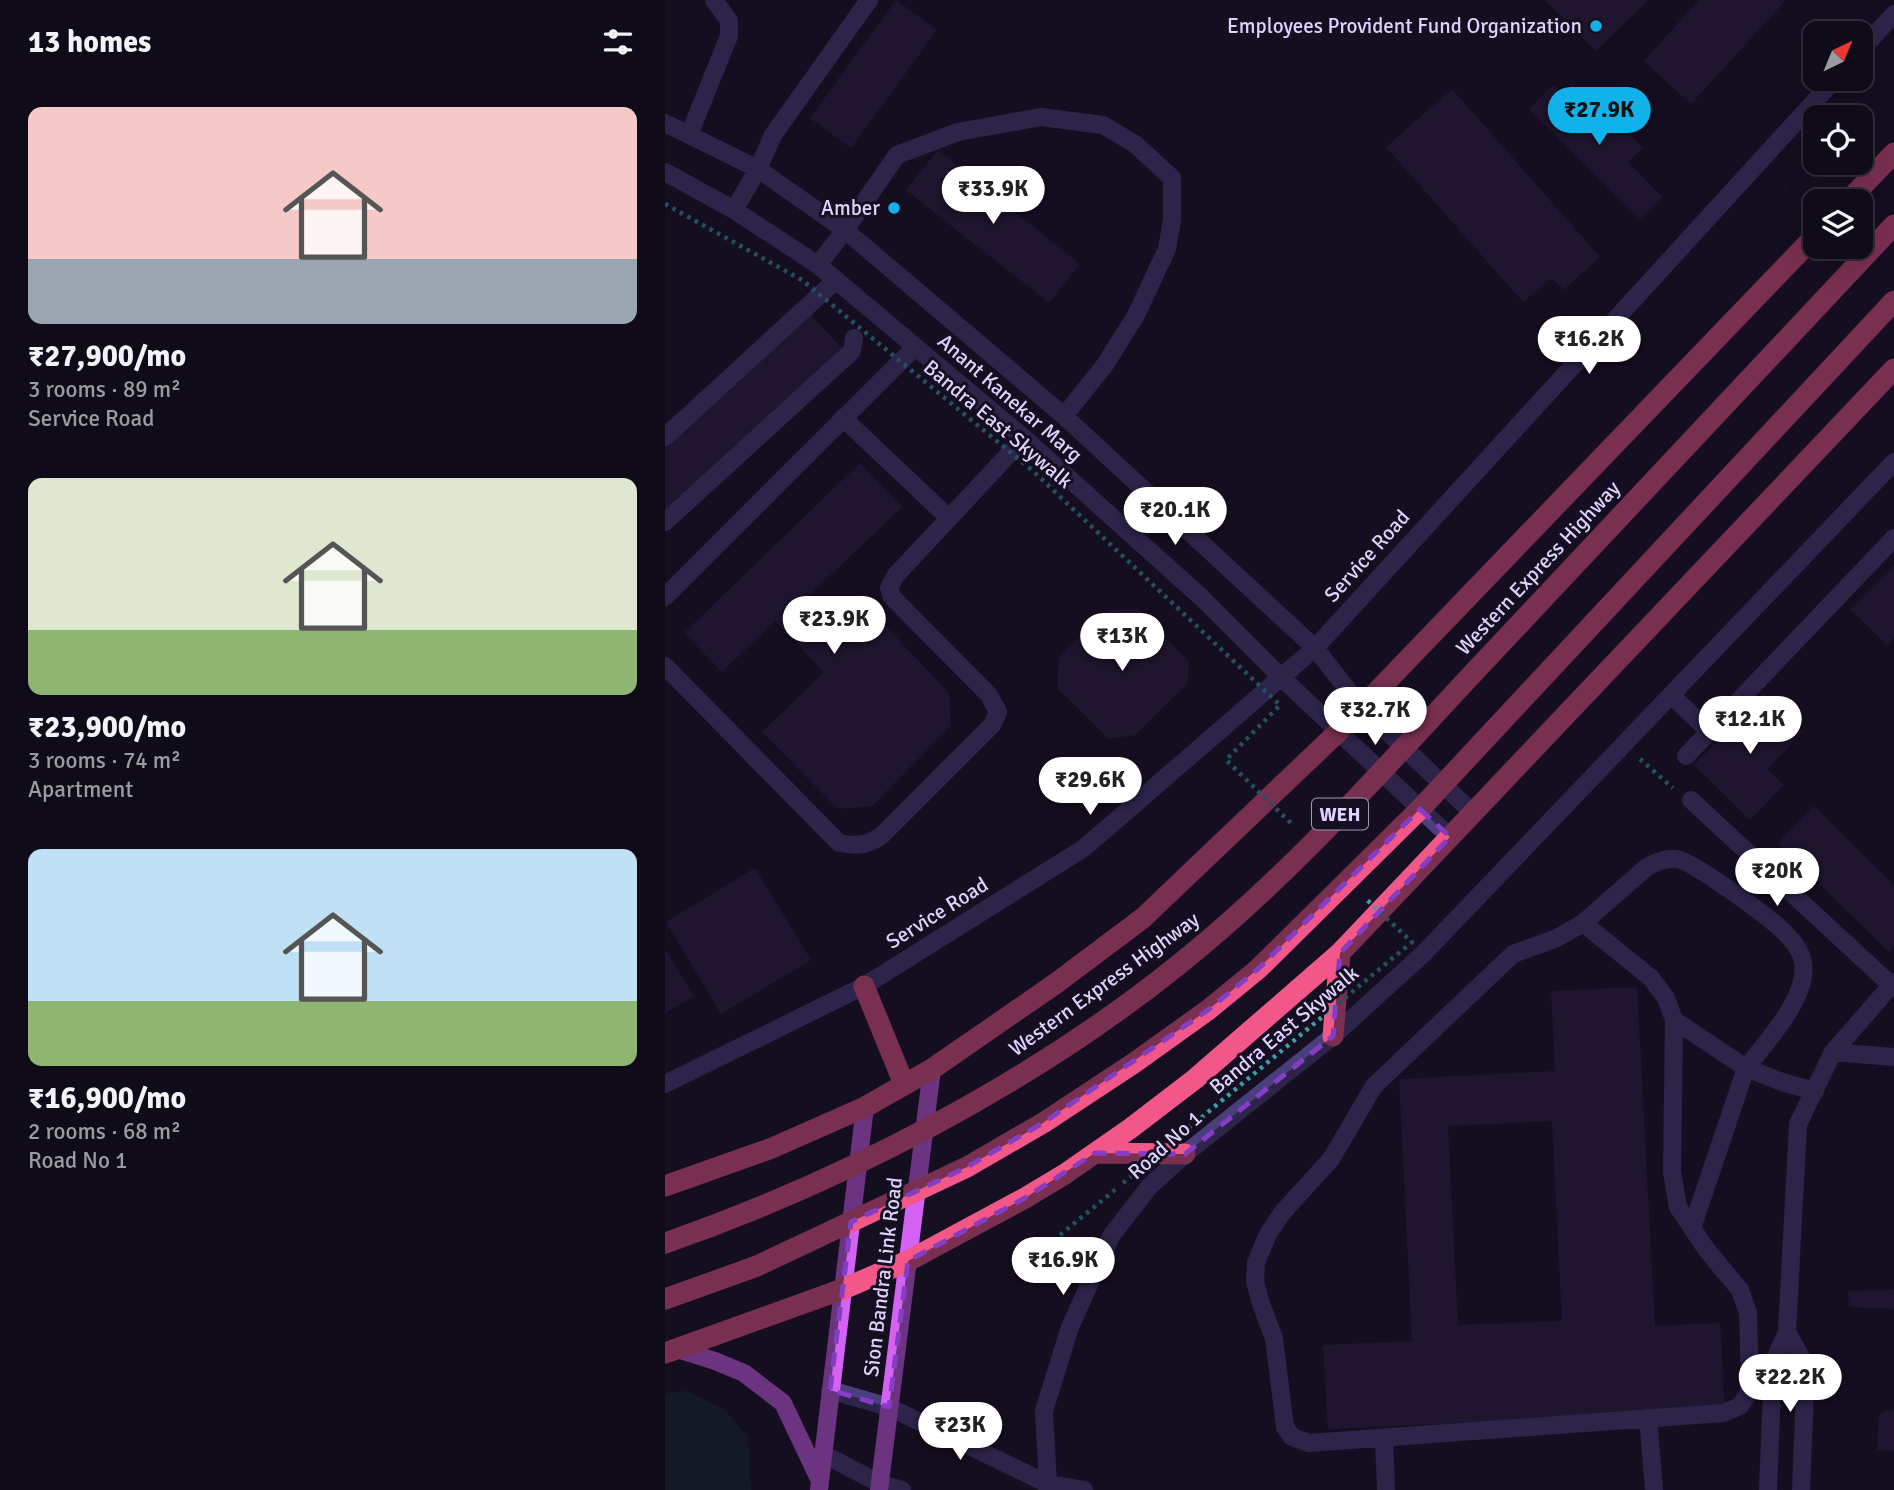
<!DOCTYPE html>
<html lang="en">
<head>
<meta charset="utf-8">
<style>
  :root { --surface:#100b19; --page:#1e1926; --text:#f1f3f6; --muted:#9c9ba2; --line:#302b38; --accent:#11b2e9 }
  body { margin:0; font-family:Signika,sans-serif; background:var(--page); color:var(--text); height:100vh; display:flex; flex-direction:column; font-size:26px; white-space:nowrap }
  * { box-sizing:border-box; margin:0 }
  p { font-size:23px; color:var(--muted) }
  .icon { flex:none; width:38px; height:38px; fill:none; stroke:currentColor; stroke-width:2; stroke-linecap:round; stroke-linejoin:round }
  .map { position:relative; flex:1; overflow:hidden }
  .drawer { display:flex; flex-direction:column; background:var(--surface); width:665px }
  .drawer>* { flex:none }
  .needle { width:46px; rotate:43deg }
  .tools { position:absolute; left:1138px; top:21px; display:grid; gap:14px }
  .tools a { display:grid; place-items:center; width:70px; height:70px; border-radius:14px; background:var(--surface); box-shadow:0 7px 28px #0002,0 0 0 2px var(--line); font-size:35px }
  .price { position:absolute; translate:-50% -60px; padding:0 16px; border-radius:24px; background:#fff; color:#222; font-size:23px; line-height:46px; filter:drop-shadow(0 2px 4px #0008) }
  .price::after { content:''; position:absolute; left:50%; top:42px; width:21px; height:16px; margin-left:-10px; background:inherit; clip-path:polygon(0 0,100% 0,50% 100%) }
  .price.current { background:var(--accent); color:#111 }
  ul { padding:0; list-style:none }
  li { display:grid; align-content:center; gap:14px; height:371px; padding:0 28px }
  li span { display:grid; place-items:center; height:217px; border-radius:14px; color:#555 }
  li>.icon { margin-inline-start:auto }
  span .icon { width:126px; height:126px; fill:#fffc; stroke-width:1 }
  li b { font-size:30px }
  h2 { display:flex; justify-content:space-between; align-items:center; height:84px; padding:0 28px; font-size:30px }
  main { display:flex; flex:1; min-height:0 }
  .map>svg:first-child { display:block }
</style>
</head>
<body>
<main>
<section class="drawer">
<h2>13 homes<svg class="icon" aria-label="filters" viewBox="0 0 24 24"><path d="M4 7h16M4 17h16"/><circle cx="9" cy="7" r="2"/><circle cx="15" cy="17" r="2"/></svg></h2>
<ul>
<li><span style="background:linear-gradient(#f6c9c9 70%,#9aa5b1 0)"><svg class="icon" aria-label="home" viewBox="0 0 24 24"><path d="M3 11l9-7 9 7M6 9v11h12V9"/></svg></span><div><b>₹27,900/mo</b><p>3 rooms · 89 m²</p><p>Service Road</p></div></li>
<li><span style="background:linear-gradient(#dfe7d0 70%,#8fb573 0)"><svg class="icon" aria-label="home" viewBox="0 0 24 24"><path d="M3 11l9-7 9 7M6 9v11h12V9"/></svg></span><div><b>₹23,900/mo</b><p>3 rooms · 74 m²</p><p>Apartment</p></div></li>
<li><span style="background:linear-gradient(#bfe0f5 70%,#8fb573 0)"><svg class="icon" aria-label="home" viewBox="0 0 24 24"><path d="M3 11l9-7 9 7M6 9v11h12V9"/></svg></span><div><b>₹16,900/mo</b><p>2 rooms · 68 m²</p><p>Road No 1</p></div></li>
</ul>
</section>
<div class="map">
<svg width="1229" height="1490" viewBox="0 0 1229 1490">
  <rect width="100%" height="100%" fill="#150f21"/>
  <path fill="#13282b" d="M22 1391 58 1409 83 1436 86 1490H0V1393Z"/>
  <path fill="#2a1d41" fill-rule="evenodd" d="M231 0 272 30 186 148 145 118Z
    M880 0H983L931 51Z
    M1034 0H1121L1026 104 979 61Z
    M888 85 915 112 928 98 978 148 963 162 997 197 975 219 864 109Z
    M787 89 935 257 898 290 887 278 858 302 721 147Z
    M273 150 415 264 384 303 241 190Z
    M143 312 177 348 0 513V445Z
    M195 463 237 507 136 603 177 646 210 615 284 693 286 726 207 806 173 809 97 732 159 672 110 621 57 672 19 633Z
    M1229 565V638L1222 645 1185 609Z
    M472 608 524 662 522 684 470 735 444 739 392 688 394 657 442 611Z
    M1099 693 1138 732 1102 769 1119 785 1085 820 1029 765Z
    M1149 806 1229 885V946L1224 952 1113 843Z
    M90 868 146 960 56 1014 1 922Z
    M0 949 29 996 0 1013Z
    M972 987 990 1326 1055 1323 1060 1411 663 1429 658 1345 747 1341 734 1079 890 1071 886 991ZM887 1121 897 1321 793 1325 783 1126Z
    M1229 1290V1309L1184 1307 1183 1291Z
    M1229 1409V1451L1212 1450 1214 1414Z"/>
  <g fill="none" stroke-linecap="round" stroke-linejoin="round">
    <path stroke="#37a0ab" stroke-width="4.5" stroke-dasharray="3.5 5" stroke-linecap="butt" d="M975 759 1008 788
      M395 1235 451 1189"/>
    <path stroke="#4a3e7d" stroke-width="18" d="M1195 51 1229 14
      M0 123 93 169 180 230 399 416 650 648 697 708 808 813
      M24 135 64 36V21L49 0
      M0 172 69 210 153 265 359 438 537 598 616 677 785 837
      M69 210 93 169 108 135 204 0
      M153 265 180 230 232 155 293 132 376 117 438 125 470 144 507 178V220L502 249 470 317 439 366 399 416
      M178 418 284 518
      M0 437 171 280
      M0 522 187 351 189 338
      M0 597 250 347
      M0 666 174 843C191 846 201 846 216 836L327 725 333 712 324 695 227 597 224 588 231 575 359 438
      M1007 696 1044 731
      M1021 756 1229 538
      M1026 800 1226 985
      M918 923 986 978 1001 998 1009 1020 1007 1172 1013 1207 1041 1249 1075 1290 1083 1313 1085 1381 1083 1394 1075 1406 1058 1413 644 1443 627 1437 620 1427 609 1338 596 1304 590 1281 591 1263 603 1234 617 1213 666 1159 709 1086 848 954 892 938 918 923 982 867C991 862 1002 858 1012 859 1029 862 1109 920 1122 935 1129 942 1136 951 1138 962 1144 997 1101 1042 1081 1068L1120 1083 1150 1091
      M1009 1020 1081 1068 1027 1228
      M1168 1052 1229 1057
      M0 1084 199 986 419 848 650 648 1170 79
      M1122 1332 1141 1366 1136 1490
      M165 1390 224 1407 383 1484 419 1490
      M983 1418 989 1490
      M719 1438 721 1490
      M158 1454 214 1483 237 1490
      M383 1484 379 1411 405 1327 446 1236 484 1187 520 1154 668 1036 758 954 1229 462
      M1103 1490 1108 1363 1122 1332 1133 1124 1168 1052 1229 982"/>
    <path stroke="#d462f3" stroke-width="18" d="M12 1349 50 1361 79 1373 118 1403 155 1481
      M154 1490 200 1107
      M214 1490 267 1069"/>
    <path stroke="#f2578a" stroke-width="21" d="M1183 201 1229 153
      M199 986 239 1084
      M668 1036 675 953
      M430 1153 520 1154
      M0 1186 107 1148 200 1107 267 1069 390 984 478 918 673 732 1150 236
      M0 1353 178 1289 243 1261 360 1198 400 1174 466 1128 530 1079 675 953 1229 369"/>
    <path stroke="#37a0ab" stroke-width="4.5" stroke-dasharray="3.5 5" stroke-linecap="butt" d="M0 204 137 280 368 471 615 705 561 760 629 826
      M458 1183 747 942 700 898"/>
    <path stroke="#f2578a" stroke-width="21" d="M0 1243C178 1181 365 1084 512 966 629 873 727 759 829 651 962 509 1096 367 1229 225
      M0 1299 92 1266 302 1167 378 1123 469 1063 543 1010 593 969 756 808 1229 301"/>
  </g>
  <path d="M0 0H1229V1490H0ZM755 809 785 837 675 953 668 1036 520 1154 430 1153 360 1198 243 1261 224 1407 165 1390 186 1222 302 1167 378 1123 543 1010 593 969Z" fill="#150f21" fill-opacity=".55" fill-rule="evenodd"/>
  <path fill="none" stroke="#853dc5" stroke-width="5" stroke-dasharray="14 9" stroke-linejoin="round" d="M755 809 785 837 675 953 668 1036 520 1154 430 1153 360 1198 243 1261 224 1407 165 1390 186 1222 302 1167 378 1123 543 1010 593 969Z"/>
  <g fill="#11b2e9" stroke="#150f21" stroke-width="2.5">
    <circle cx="931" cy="26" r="7"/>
    <circle cx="229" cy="208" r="7"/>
  </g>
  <g text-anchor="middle" stroke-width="6" stroke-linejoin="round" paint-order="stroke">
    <rect fill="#150f21" stroke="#a298ba" stroke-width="2" x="647" y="798.5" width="56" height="31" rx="5"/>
    <g font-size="19" font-weight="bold" fill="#ded3fc">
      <text x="675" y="821">WEH</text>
    </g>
    <g font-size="21" fill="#ded3fc" stroke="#150f21" text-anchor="end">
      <text x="917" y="33">Employees Provident Fund Organization</text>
      <text x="215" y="215">Amber</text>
    </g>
    <g font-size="21" fill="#ded3fc" stroke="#150f21">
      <text transform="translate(345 398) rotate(41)" y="7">Anant Kanekar Marg</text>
      <text transform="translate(333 424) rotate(40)" y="7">Bandra East Skywalk</text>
      <text transform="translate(702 556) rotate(-48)" y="7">Service Road</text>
      <text transform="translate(873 568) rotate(-47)" y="7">Western Express Highway</text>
      <text transform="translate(272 913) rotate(-32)" y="7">Service Road</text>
      <text transform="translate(439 984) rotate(-36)" y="7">Western Express Highway</text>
      <text transform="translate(619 1030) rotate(-40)" y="7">Bandra East Skywalk</text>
      <text transform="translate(500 1145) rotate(-42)" y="7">Road No 1</text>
      <text transform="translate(218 1277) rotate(-83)" y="7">Sion Bandra Link Road</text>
    </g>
  </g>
</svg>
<div class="tools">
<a><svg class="needle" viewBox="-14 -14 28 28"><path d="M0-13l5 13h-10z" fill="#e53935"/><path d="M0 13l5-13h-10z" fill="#9c9ba2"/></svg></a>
<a><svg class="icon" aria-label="locate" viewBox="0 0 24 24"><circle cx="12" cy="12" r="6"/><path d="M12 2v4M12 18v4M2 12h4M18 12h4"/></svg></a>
<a><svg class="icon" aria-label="layers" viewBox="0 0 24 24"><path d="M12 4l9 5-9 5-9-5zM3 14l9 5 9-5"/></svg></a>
</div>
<b class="price current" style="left:934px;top:147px">₹27.9K</b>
<b class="price" style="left:328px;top:226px">₹33.9K</b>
<b class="price" style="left:924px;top:376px">₹16.2K</b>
<b class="price" style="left:510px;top:547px">₹20.1K</b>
<b class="price" style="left:169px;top:656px">₹23.9K</b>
<b class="price" style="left:457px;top:673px">₹13K</b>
<b class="price" style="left:710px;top:747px">₹32.7K</b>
<b class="price" style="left:1085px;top:756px">₹12.1K</b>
<b class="price" style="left:425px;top:817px">₹29.6K</b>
<b class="price" style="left:1112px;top:908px">₹20K</b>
<b class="price" style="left:398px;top:1297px">₹16.9K</b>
<b class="price" style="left:1125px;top:1414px">₹22.2K</b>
<b class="price" style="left:295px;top:1462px">₹23K</b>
</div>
</main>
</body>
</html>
